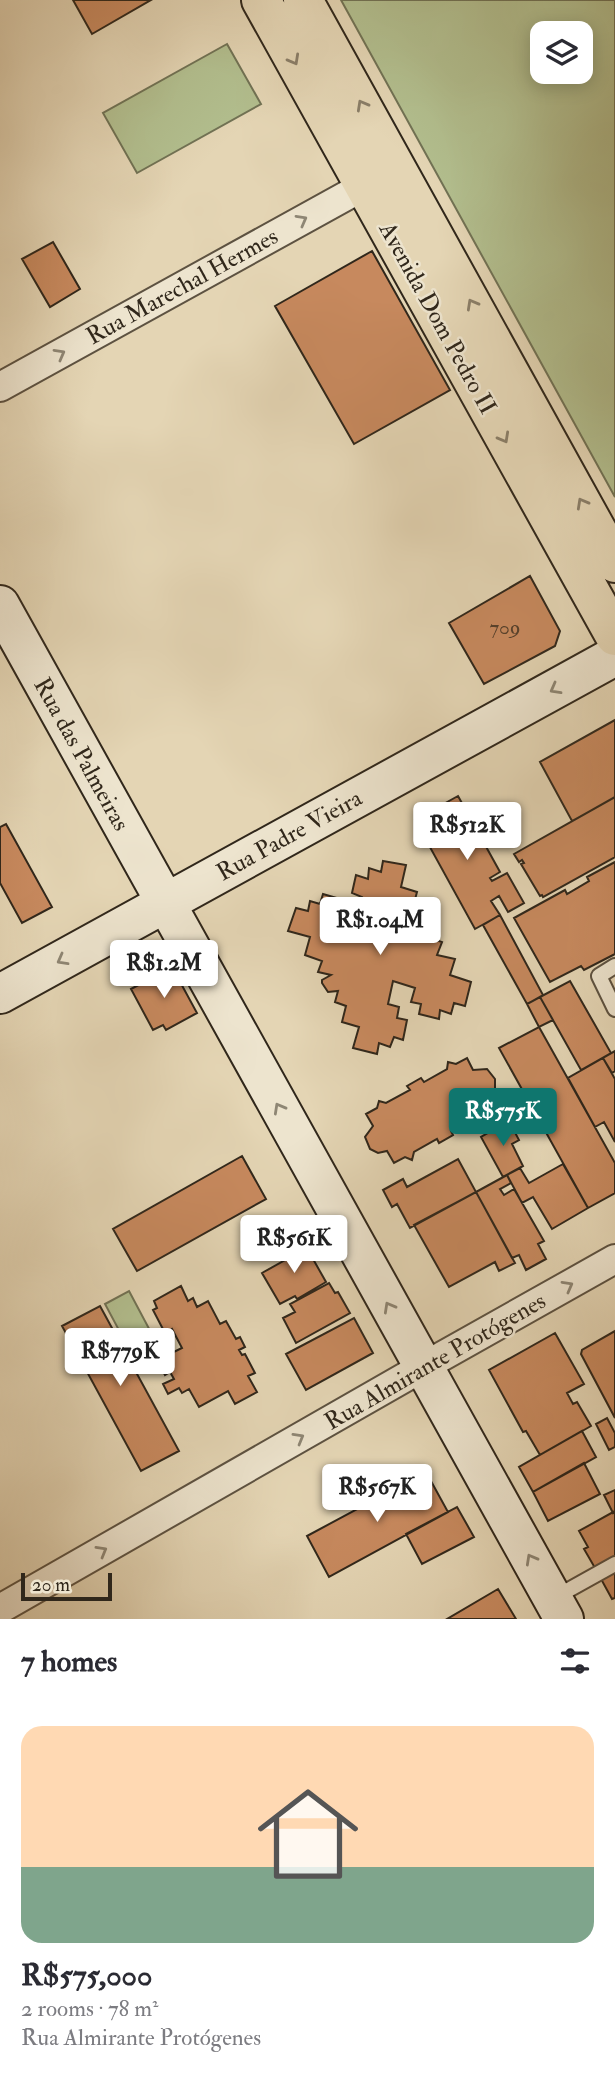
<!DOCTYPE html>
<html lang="en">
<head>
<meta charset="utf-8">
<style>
  :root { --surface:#fff; --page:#f7f7f7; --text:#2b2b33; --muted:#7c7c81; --line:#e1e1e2; --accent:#0f766e }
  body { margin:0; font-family:"IM FELL Double Pica",serif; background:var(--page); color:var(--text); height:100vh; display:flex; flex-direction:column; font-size:26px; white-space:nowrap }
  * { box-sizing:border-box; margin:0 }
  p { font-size:23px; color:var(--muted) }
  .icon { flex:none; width:38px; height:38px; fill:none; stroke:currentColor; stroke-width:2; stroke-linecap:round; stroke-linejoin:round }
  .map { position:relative; height:1619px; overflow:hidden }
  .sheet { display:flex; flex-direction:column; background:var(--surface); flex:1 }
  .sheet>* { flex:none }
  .buttons { position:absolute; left:530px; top:21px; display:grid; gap:14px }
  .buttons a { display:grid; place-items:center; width:63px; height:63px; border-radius:14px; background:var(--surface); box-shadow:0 4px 18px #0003; font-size:35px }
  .scale { position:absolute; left:21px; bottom:18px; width:91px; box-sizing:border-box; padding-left:7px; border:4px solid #30271b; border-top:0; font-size:19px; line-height:24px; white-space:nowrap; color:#30271b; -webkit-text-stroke:5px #ede4ce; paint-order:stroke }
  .price { position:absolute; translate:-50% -60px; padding:0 16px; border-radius:7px; background:#fff; color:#222; font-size:23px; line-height:46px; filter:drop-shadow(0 2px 4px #0008) }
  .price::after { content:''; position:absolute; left:50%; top:42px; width:21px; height:16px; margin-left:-10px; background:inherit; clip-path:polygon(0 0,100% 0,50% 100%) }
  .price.active { background:var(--accent); color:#fff }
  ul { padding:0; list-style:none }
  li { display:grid; align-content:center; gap:14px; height:371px; padding:0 21px }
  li+li { border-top:2px solid var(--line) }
  li span { display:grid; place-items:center; height:217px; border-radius:21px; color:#555 }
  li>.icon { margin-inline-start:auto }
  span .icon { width:126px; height:126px; fill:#fffc; stroke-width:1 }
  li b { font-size:30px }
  h2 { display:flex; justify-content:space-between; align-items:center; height:84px; padding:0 21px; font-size:30px }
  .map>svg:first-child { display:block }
</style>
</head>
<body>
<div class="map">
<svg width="615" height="1619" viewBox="0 0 615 1619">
  <rect width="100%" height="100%" fill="#e4d5b4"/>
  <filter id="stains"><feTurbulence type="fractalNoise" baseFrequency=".00286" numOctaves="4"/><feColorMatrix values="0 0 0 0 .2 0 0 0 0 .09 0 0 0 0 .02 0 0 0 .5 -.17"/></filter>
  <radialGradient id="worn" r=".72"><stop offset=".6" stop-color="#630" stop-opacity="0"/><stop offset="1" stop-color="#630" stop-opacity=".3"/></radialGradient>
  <path fill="#b2be8e" stroke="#717254" stroke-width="2" fill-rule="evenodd" d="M341 0H615V497ZM542 33H581V72H542Z
    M227 44 261 104 137 173 103 113Z
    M129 1291 154 1338 130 1351 105 1304Z"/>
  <path fill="#c7895e" stroke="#30271b" stroke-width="2" d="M73 0H151L92 34Z
    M53 242 80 289 50 307 22 259Z
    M372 251 450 390 354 444 275 306Z
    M530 576 560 631 555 646 484 684 449 623Z
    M615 720V797L572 821 540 762Z
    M458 796 500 872 490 878 492 881 507 873 524 903 508 912 499 896 491 901 500 915 475 929 415 820Z
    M615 797V857L543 897 542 895 540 896 521 864 524 863 522 860 519 862 514 854Z
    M6 824 52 907 22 923 0 883V827Z
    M383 861 406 865 401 887 417 892 412 911 425 912 423 923 431 922 437 930 435 934 430 938 442 942 437 955 455 959 450 975 471 982 465 1006 454 1003 451 1014 440 1010 439 1019 419 1014 421 1004 411 1002 415 988 393 981 388 1004 399 1007 397 1018 407 1020 403 1040 394 1037 390 1047 379 1043 377 1054 353 1048 359 1027 342 1022 346 1006 335 1002 338 991 328 992 322 983V980L331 975 318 972 322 961 305 955 310 937 288 931 296 908 308 911 310 901 320 904 323 894 340 899 337 911 347 914 345 926 367 933 372 910 360 907 362 897 352 893 356 875 368 879 369 868 381 872Z
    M615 862V954L584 970 581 966 550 982 514 918 565 890 567 894 589 881 587 877Z
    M500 915 543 995 527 1004 483 925Z
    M172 967 197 1013 166 1030 163 1025 153 1030 131 989Z
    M570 981 611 1053 581 1070 540 997Z
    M540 997 553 1020 539 1027 527 1004Z
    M539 1027 615 1163V1193L588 1208 499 1048Z
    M615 1051V1071L612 1073 603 1058Z
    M467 1058 473 1070 487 1069 495 1079V1088L488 1096 495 1107 483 1113 482 1120 475 1118 451 1131 453 1135 439 1143 437 1139 414 1152 412 1160 405 1157 394 1163 387 1151 378 1153 370 1149 365 1137 373 1126 366 1114 377 1108 379 1101 386 1103 410 1090 407 1086 421 1078 424 1082 447 1069 448 1062 456 1064Z
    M603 1058 615 1079V1142L604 1122 595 1127 568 1078Z
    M509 1121 519 1140 512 1144 523 1166 503 1177 481 1137Z
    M242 1156 266 1199 137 1271 113 1229Z
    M458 1159 476 1192 410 1228 397 1204 392 1207 383 1190 403 1179 407 1187Z
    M563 1164 588 1208 552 1229 533 1197 522 1203 507 1175 520 1168 529 1183Z
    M507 1175 511 1183 500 1189 504 1195 514 1189 544 1241 538 1244 546 1259 526 1270 519 1255 512 1258 476 1192Z
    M476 1192 515 1263 499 1271 495 1262 449 1287 414 1225Z
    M304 1243 326 1282 297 1299 295 1296 280 1304 262 1273 285 1260 283 1255Z
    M329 1283 335 1293 338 1292 350 1313 296 1343 283 1318 295 1312 290 1304Z
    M181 1286 188 1301 193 1298 197 1307 208 1301 220 1324 226 1321 236 1339 240 1337 245 1347 239 1350 242 1355 245 1354 255 1373 248 1376 257 1392 235 1404 228 1391 199 1407 189 1389 182 1393 179 1388 168 1394 163 1384 174 1379 170 1372 165 1375 157 1360 182 1348 172 1329 165 1333 153 1310 157 1308 154 1301Z
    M100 1306 179 1451 141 1471 62 1326Z
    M354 1318 373 1353 306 1390 286 1354Z
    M615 1331V1418L581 1354 582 1350Z
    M555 1333 584 1384 567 1393 573 1404 577 1402 591 1426 540 1455 526 1431 523 1432 489 1370Z
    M607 1418 615 1433V1447L609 1450 596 1424Z
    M582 1431 596 1457 533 1492 519 1467Z
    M584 1463 600 1494 548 1521 533 1492Z
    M426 1472 448 1512 329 1577 307 1536Z
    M615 1490V1511L613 1513 604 1495Z
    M457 1507 474 1537 422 1564 406 1534Z
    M615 1511V1557L595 1568 584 1549 588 1547 579 1531Z
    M615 1571V1598L612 1599 601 1579Z
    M498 1589 516 1619H447Z"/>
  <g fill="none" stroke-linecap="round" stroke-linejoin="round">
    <defs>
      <path id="lane" d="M615 966 599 976 615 1009
        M554 1598 615 1564"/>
      <path id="street" d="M0 387 364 186
        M0 1609 423 1367 615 1259"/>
      <path id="secondary" d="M0 605 564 1619
        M0 994 615 656"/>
      <path id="primary" d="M261 0 615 636
        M303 0 615 563"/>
    </defs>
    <use href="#lane" stroke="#5d5241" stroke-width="18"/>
    <use href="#street" stroke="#5d5241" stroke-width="32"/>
    <use href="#secondary" stroke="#30271b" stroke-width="42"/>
    <use href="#primary" stroke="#30271b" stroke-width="42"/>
    <use href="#lane" stroke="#ede4ce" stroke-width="14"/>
    <use href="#street" stroke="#ede4ce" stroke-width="28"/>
    <use href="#secondary" stroke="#ede4ce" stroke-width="38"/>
    <use href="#primary" stroke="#e4d5b4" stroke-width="38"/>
  </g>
  <defs><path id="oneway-chevron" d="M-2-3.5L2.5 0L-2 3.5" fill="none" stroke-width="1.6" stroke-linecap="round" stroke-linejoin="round" transform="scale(1.75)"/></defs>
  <g stroke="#8a7e68">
    <use href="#oneway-chevron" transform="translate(294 60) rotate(61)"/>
    <use href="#oneway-chevron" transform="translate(362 105) rotate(-119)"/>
    <use href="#oneway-chevron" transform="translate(472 304) rotate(-119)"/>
    <use href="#oneway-chevron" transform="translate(504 438) rotate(61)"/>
    <use href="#oneway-chevron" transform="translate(582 503) rotate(-119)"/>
  </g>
  <g stroke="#8e8674">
    <use href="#oneway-chevron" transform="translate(302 220) rotate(-29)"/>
    <use href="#oneway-chevron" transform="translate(60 354) rotate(-29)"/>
    <use href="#oneway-chevron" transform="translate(555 689) rotate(151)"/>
    <use href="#oneway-chevron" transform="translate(62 960) rotate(151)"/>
    <use href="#oneway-chevron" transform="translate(279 1108) rotate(-119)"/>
    <use href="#oneway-chevron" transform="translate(568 1286) rotate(-29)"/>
    <use href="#oneway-chevron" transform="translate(389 1307) rotate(-119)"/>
    <use href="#oneway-chevron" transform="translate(299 1438) rotate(-30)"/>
    <use href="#oneway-chevron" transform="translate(102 1551) rotate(-30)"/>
    <use href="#oneway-chevron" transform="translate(531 1559) rotate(-119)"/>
  </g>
  <g text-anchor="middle" stroke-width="5" stroke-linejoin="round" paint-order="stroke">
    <g font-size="21" fill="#56402c">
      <text x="505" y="634">709</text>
    </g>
    <g font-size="24" fill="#30271b" stroke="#ede4ce">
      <text transform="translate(182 286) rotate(-29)" y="8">Rua Marechal Hermes</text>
      <text transform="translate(438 318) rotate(61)" y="8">Avenida Dom Pedro II</text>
      <text transform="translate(82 754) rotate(61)" y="8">Rua das Palmeiras</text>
      <text transform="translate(289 835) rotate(-29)" y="8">Rua Padre Vieira</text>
      <text transform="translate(435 1361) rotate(-30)" y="8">Rua Almirante Protógenes</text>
    </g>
  </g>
  <rect width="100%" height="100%" filter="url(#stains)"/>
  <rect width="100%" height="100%" fill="url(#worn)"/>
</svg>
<div class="buttons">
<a><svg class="icon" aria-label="layers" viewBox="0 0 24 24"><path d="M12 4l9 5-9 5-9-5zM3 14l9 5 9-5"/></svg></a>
</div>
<div class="scale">20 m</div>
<b class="price" style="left:467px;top:862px">R$512K</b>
<b class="price" style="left:380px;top:957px">R$1.04M</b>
<b class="price" style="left:164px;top:1000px">R$1.2M</b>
<b class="price active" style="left:503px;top:1148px">R$575K</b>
<b class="price" style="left:294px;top:1275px">R$561K</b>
<b class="price" style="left:120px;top:1388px">R$779K</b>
<b class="price" style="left:377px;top:1524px">R$567K</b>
</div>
<section class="sheet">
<h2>7 homes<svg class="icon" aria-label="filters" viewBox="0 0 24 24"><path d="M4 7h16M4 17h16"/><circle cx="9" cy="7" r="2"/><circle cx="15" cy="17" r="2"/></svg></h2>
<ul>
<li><span style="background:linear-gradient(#ffd9b3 65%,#7fa58c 0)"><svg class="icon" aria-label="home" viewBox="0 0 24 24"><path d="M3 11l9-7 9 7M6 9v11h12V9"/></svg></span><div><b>R$575,000</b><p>2 rooms · 78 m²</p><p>Rua Almirante Protógenes</p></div></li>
</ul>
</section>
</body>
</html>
